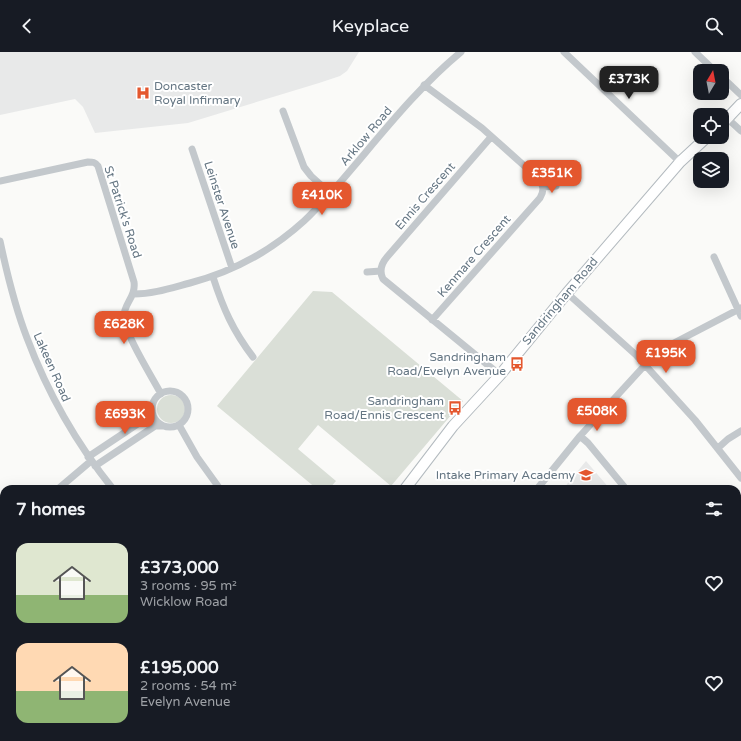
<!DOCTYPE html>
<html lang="en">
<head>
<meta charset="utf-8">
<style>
  :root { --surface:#171b24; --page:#242831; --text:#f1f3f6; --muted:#9ea1a6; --accent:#e4572e }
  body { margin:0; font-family:"Varela Round",sans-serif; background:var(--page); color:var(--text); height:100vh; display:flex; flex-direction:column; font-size:15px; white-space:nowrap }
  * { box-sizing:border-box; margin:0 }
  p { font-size:13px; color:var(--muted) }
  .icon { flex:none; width:22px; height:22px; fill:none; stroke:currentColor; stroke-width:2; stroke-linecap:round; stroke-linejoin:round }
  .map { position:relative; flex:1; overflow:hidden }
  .sheet { position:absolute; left:0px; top:433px; width:741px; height:256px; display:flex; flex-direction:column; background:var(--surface); border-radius:12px 12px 0 0; box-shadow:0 4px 16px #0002 }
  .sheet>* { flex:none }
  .needle { width:26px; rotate:10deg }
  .controls { position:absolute; left:693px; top:12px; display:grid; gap:8px }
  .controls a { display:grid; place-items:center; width:36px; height:36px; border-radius:8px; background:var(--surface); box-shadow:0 4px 16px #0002; font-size:20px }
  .price { position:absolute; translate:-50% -34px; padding:0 9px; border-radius:8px; background:var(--accent); color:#fff; font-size:13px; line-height:26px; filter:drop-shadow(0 1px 2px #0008) }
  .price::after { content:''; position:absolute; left:50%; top:24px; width:12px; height:9px; margin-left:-6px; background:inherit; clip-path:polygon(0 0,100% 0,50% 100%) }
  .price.selected { background:#222; color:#fff }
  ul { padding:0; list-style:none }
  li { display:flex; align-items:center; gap:12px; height:100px; padding:0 16px }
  li span { display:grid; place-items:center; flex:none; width:112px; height:80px; border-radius:12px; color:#555 }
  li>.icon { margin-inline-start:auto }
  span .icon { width:48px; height:48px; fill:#fffc; stroke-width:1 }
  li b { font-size:17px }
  h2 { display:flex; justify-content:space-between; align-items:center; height:48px; padding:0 16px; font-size:17px }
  header { display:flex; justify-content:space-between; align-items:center; height:52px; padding:0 16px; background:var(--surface); font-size:18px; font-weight:600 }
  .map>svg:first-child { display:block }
</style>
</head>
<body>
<header><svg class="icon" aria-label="back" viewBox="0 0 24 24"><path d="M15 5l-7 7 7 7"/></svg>Keyplace<svg class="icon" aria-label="search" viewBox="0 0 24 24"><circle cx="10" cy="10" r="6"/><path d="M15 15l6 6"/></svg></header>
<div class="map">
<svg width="741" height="689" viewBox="0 0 741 689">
  <rect width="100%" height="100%" fill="#fafaf8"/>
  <path fill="#e8e9e9" d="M0 0H359L347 19 340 24 319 31 188 71 95 81 83 55 75 47 0 63Z
    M586 409 610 437H563Z"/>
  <path fill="#dadfd7" d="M313 239 332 240 463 349 391 434 318 373 298 397 336 429 329 437H317L217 354Z
    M157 357a14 14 0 1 1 28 0a14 14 0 1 1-28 0Z"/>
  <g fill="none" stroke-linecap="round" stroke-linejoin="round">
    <defs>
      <path id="secondary" d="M722 72 741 52
        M405 437 453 374 500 323 567 241 680 110 707 85
        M222 689 225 685"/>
    </defs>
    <use href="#secondary" stroke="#b3babf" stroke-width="12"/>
    <path stroke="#c3c8cc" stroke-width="7" d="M564 0 680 110
      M695 0 715 19
      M722 25 741 43
      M424 33 482 76 538 126C543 133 545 138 540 146L432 268
      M283 59 304 115 311 124 331 142
      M728 67 741 79
      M491 85 387 205C381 212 379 219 383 227L500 323
      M192 97 232 216
      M0 129 88 110C93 110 95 110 98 114L134 230C136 245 124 251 124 264 124 281 152 325 161 342
      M543 135 556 134
      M0 189C7 222 15 255 27 286 48 342 76 391 113 437
      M714 205 741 264
      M367 220 381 219
      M213 225C223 256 233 279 253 305
      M567 241 636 303 695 368 741 426
      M134 242C153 242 171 236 190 231 232 220 271 199 304 169 322 152 339 132 355 113 388 74 421 33 461 0
      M152 357a18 18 0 1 1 36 0a18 18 0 1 1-36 0Z
      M179 373 197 405 220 437
      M580 384 588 391 626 437
      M718 396 728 387 741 379
      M88 405 148 365 152 359
      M95 414 155 374H163
      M58 437 91 409
      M537 437 580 384 645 313 672 292 741 256
      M0 464 4 470
      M737 479 741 476
      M0 487 4 483
      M737 587 741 585
      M0 656 4 661
      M21 685 24 689
      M159 685 162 689
      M455 685 458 689
      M346 689V685
      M595 689 601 685"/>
    <use href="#secondary" stroke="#fff" stroke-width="10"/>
  </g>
  <defs>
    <symbol id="hospital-bare" viewBox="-9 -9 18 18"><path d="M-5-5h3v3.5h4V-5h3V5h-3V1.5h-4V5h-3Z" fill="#e4572e" stroke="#fff" stroke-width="2.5" paint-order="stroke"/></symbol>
    <symbol id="bus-bare" viewBox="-9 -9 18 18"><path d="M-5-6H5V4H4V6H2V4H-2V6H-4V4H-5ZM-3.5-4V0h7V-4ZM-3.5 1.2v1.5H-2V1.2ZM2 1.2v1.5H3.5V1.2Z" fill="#e4572e" stroke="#fff" stroke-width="2.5" paint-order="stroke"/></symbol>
    <symbol id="school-bare" viewBox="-9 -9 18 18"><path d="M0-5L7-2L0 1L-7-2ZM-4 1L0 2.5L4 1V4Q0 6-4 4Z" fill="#e4572e" stroke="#fff" stroke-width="2.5" paint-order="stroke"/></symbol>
  </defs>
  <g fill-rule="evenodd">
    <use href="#hospital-bare" x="133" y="31" width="20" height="20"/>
    <use href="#bus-bare" x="507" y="302" width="20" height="20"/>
    <use href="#bus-bare" x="445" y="346" width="20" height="20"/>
    <use href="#school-bare" x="576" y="413" width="20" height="20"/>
  </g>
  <g text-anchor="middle" stroke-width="4" stroke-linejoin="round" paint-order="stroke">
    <g font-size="12" fill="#657683" stroke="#fff" text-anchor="end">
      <text x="154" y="38" text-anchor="start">Doncaster<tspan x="154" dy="14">Royal Infirmary</tspan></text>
      <text x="506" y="309">Sandringham<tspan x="506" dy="14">Road/Evelyn Avenue</tspan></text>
      <text x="444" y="353">Sandringham<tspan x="444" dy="14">Road/Ennis Crescent</tspan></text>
      <text x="575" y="427">Intake Primary Academy</text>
    </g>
    <g font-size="12" fill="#657683" stroke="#fff">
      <text transform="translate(366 84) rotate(-50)" y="4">Arklow Road</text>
      <text transform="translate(425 144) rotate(-49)" y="4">Ennis Crescent</text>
      <text transform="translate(222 153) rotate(72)" y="4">Leinster Avenue</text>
      <text transform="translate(123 160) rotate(72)" y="4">St Patrick's Road</text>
      <text transform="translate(474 204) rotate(-49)" y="4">Kenmare Crescent</text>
      <text transform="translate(560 249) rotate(-50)" y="4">Sandringham Road</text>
      <text transform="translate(52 315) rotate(66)" y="4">Lakeen Road</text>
    </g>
  </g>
</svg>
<div class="controls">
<a><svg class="needle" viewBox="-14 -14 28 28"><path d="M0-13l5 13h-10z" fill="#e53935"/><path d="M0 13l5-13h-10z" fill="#9ea1a6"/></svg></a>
<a><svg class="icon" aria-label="locate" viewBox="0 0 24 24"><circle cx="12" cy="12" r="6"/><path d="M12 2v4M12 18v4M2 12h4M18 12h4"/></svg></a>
<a><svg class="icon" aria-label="layers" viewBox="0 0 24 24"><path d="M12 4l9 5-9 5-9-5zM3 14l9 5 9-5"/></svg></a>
</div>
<b class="price selected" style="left:629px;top:48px">£373K</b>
<b class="price" style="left:552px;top:142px">£351K</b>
<b class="price" style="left:322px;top:164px">£410K</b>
<b class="price" style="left:124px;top:293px">£628K</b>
<b class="price" style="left:666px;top:322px">£195K</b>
<b class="price" style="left:597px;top:380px">£508K</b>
<b class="price" style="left:125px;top:383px">£693K</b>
<section class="sheet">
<h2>7 homes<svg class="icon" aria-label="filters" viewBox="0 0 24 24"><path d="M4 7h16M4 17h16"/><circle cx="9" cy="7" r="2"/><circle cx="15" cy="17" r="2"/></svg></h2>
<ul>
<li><span style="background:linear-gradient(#dfe7d0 65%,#8fb573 0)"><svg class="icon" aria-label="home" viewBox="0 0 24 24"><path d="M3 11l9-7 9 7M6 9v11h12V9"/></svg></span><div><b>£373,000</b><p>3 rooms · 95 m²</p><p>Wicklow Road</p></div><svg class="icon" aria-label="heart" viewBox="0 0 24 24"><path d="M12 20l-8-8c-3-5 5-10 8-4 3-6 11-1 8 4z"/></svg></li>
<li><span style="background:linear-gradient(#ffd9b3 60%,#8fb573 0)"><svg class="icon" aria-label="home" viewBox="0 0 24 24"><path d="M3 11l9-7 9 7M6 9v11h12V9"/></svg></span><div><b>£195,000</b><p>2 rooms · 54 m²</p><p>Evelyn Avenue</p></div><svg class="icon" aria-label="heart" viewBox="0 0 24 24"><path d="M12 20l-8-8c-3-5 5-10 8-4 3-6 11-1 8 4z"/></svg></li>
</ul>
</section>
</div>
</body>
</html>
